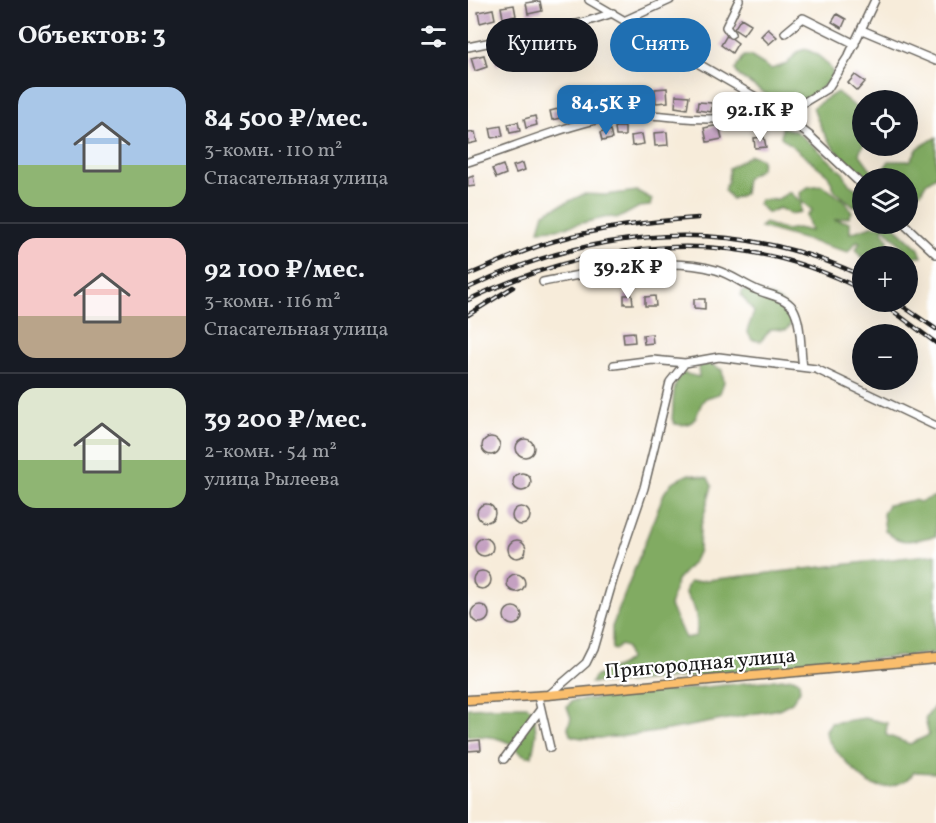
<!DOCTYPE html>
<html lang="ru">
<head>
<meta charset="utf-8">
<style>
  :root { --surface:#171b24; --page:#20242c; --text:#f1f3f6; --muted:#9ea1a6; --line:#363941; --accent:#1f6fb2 }
  body { margin:0; font-family:Vollkorn,serif; background:var(--page); color:var(--text); height:100vh; display:flex; flex-direction:column; font-size:22px; white-space:nowrap }
  * { box-sizing:border-box; margin:0 }
  p { font-size:20px; color:var(--muted) }
  .icon { flex:none; width:33px; height:33px; fill:none; stroke:currentColor; stroke-width:2; stroke-linecap:round; stroke-linejoin:round }
  .map { position:relative; flex:1; overflow:hidden }
  .panel { display:flex; flex-direction:column; background:var(--surface); width:468px }
  .panel>* { flex:none }
  .guide { position:absolute; left:18px; top:18px; width:360px; height:54px; display:flex; gap:12px }
  .fabs { position:absolute; left:384px; top:90px; display:grid; gap:12px }
  .fabs a { display:grid; place-items:center; width:66px; height:66px; border-radius:50%; background:var(--surface); box-shadow:0 6px 24px #0002; font-size:30px }
  .price { position:absolute; translate:-50% -51px; padding:0 14px; border-radius:12px; background:#fff; color:#222; font-size:20px; line-height:39px; filter:drop-shadow(0 2px 3px #0008) }
  .price::after { content:''; position:absolute; left:50%; top:36px; width:18px; height:14px; margin-left:-9px; background:inherit; clip-path:polygon(0 0,100% 0,50% 100%) }
  .price.current { background:var(--accent); color:#fff }
  ul { padding:0; list-style:none }
  li { display:flex; align-items:center; gap:18px; height:150px; padding:0 18px }
  li+li { border-top:2px solid var(--line) }
  li span { display:grid; place-items:center; flex:none; width:168px; height:120px; border-radius:18px; color:#555 }
  li>.icon { margin-inline-start:auto }
  span .icon { width:72px; height:72px; fill:#fffc; stroke-width:1 }
  li b { font-size:26px }
  h2 { display:flex; justify-content:space-between; align-items:center; height:72px; padding:0 18px; font-size:26px }
  .tag { padding:0 21px; border-radius:27px; background:var(--surface); box-shadow:0 6px 24px #0002; font-size:21px; line-height:54px }
  .tag.current { background:var(--accent); color:#fff }
  main { display:flex; flex:1; min-height:0 }
  .map>svg:first-child { display:block }
</style>
</head>
<body>
<main>
<section class="panel">
<h2>Объектов: 3<svg class="icon" aria-label="filters" viewBox="0 0 24 24"><path d="M4 7h16M4 17h16"/><circle cx="9" cy="7" r="2"/><circle cx="15" cy="17" r="2"/></svg></h2>
<ul>
<li><span style="background:linear-gradient(#a9c7e8 65%,#8fb573 0)"><svg class="icon" aria-label="home" viewBox="0 0 24 24"><path d="M3 11l9-7 9 7M6 9v11h12V9"/></svg></span><div><b>84 500 ₽/мес.</b><p>3-комн. · 110 m²</p><p>Спасательная улица</p></div></li>
<li><span style="background:linear-gradient(#f6c9c9 65%,#b9a48a 0)"><svg class="icon" aria-label="home" viewBox="0 0 24 24"><path d="M3 11l9-7 9 7M6 9v11h12V9"/></svg></span><div><b>92 100 ₽/мес.</b><p>3-комн. · 116 m²</p><p>Спасательная улица</p></div></li>
<li><span style="background:linear-gradient(#dfe7d0 60%,#8fb573 0)"><svg class="icon" aria-label="home" viewBox="0 0 24 24"><path d="M3 11l9-7 9 7M6 9v11h12V9"/></svg></span><div><b>39 200 ₽/мес.</b><p>2-комн. · 54 m²</p><p>улица Рылеева</p></div></li>
</ul>
</section>
<div class="map">
<svg width="468" height="823" viewBox="0 0 468 823">
  <rect width="100%" height="100%" fill="#fff"/>
  <filter id="ink" filterUnits="userSpaceOnUse"><feTurbulence type="fractalNoise" baseFrequency=".0167" numOctaves="2"/><feDisplacementMap in="SourceGraphic" scale="12" xChannelSelector="R" yChannelSelector="G"/><feConvolveMatrix kernelMatrix="1 2 1 2 8 2 1 2 1" color-interpolation-filters="sRGB"/></filter>
  <filter id="wash" filterUnits="userSpaceOnUse"><feTurbulence type="fractalNoise" baseFrequency=".008" numOctaves="4" result="noise"/><feDisplacementMap in="SourceGraphic" scale="24" xChannelSelector="R" yChannelSelector="G"/><feGaussianBlur stdDeviation="1.35" result="paint"/><feColorMatrix in="noise" values="0 0 0 0 0 0 0 0 0 0 0 0 0 0 0 0 0 1.4 0 .05"/><feComposite in="paint" operator="in"/></filter>
  <g filter="url(#wash)">
    <rect width="100%" height="100%" fill="#f7ecda"/>
    <path fill="#81ab62" stroke="#4e643f" stroke-width="1.5" d="M337 49C348 53 363 63 365 75 356 89 329 110 312 102 298 96 284 84 271 76L267 70 276 56H282L303 69 319 64 329 52Z
      M369 92 394 112 395 146 391 153 407 175 412 174 421 161H442L450 148 468 137V176L458 183 453 192 440 195V178H397C369 153 356 142 345 107Z
      M314 127 327 131 346 146 375 173 381 184 393 192 394 205 386 206 367 191 360 175 313 137Z
      M283 155 294 159 293 168 278 179 276 194 264 199 256 190 260 181 261 168Z
      M354 185 378 202 384 212 381 217 366 220 382 222V233L404 226H413L420 240 419 249 407 256H394V259L388 249 392 242 389 241 380 252 292 227 297 223 318 230 329 228 343 231 339 216 344 210 333 201 332 193 340 187Z
      M169 191 184 199 182 206 171 207 151 218 140 217 89 229 71 230 76 213 116 194 138 195Z
      M322 192 333 202V212L322 214 311 208 300 213 290 204 292 200 310 199Z
      M413 224H424L451 249 454 257 443 256Z
      M275 290C294 289 341 308 318 330L303 329 293 341 284 340 279 331 286 312 273 295Z
      M241 363 254 370 256 382 252 393C248 396 242 396 238 398 227 406 234 429 207 424L204 419C206 406 203 381 215 373L231 377 230 367Z
      M221 474 240 478 244 486 232 529 231 550 226 561 209 580 202 606 217 638 228 636C230 627 229 619 227 610 223 599 212 594 222 582L468 554V653L156 683H123L126 677 153 665 161 659 158 647 152 645 147 650 144 649V627L196 493 204 482Z
      M468 496V536C448 539 433 548 417 530L415 514 420 505 446 500 452 502Z
      M325 678 331 681 332 690 324 702 311 709C275 715 129 749 102 735L100 728 103 718 99 707 104 701Z
      M468 704V773L446 772C439 785 415 790 402 784 392 778 365 749 359 738L358 730 363 723 397 718 419 723 418 735 442 744 461 735 457 719Z
      M50 706H59L66 711 68 734 64 756C52 758 49 746 39 742 27 736 13 736 0 736V708Z"/>
    <g id="blocks">
      <path fill="#c4a0c1" d="M72 1 74 11 60 14 58 3Z
        M46 5 48 16 35 18 33 7Z
        M25 9 27 19 12 23 10 12Z
        M369 14 378 19 374 28 364 22Z
        M273 18 283 24 275 35 266 29Z
        M117 29 121 42 106 46 102 33Z
        M300 29 309 37 301 44 293 36Z
        M259 35 270 43 264 53 253 45Z
        M86 39 88 49 73 52 72 41Z
        M62 45 64 56 51 58 49 47Z
        M40 50 42 62 28 65 26 53Z
        M16 55 19 67 7 71 3 58Z
        M387 75 397 82 389 91 380 83Z
        M199 88 200 102 188 103 187 89Z
        M166 89H177V100H166Z
        M127 93 129 104 117 106 115 95Z
        M145 93 146 103 135 104 134 94Z
        M150 94H160L161 103 151 104Z
        M208 95 221 96 219 109 207 107Z
        M230 102 244 103 243 112 229 110Z
        M94 108 96 117 84 120 82 111Z
        M67 116 69 125 58 128 56 119Z
        M50 122 52 131 42 133 40 124Z
        M251 125 254 139 239 142 236 128Z
        M33 126 35 136 24 138 22 128Z
        M147 127H157V136H148Z
        M142 130 144 139 134 141 132 133Z
        M7 132 9 142 0 144V133Z
        M199 132 200 145 187 146 186 133Z
        M174 134 176 144 164 146 163 136Z
        M296 137 298 147 287 148 286 138Z
        M55 163 57 170 48 173 45 166Z
        M35 165 38 174 28 178 24 169Z
        M5 176 7 186 0 187V178Z
        M156 295H164L165 304H156Z
        M187 296 188 306H177V297Z
        M226 299H237V309L226 308Z
        M166 332 167 342 156 343 155 333Z
        M184 334 185 343 176 344 175 335Z
        M14 446a9 9 0 1 1 18 0a9 9 0 1 1-18 0Z
        M48 448a9 9 0 1 1 18 0a9 9 0 1 1-18 0Z
        M45 482a9 9 0 1 1 18 0a9 9 0 1 1-18 0Z
        M9 513a9 9 0 1 1 18 0a9 9 0 1 1-18 0Z
        M44 516a9 9 0 1 1 18 0a9 9 0 1 1-18 0Z
        M7 547a9 9 0 1 1 18 0a9 9 0 1 1-18 0Z
        M40 549a9 9 0 1 1 18 0a9 9 0 1 1-18 0Z
        M5 580a9 9 0 1 1 18 0a9 9 0 1 1-18 0Z
        M39 583a9 9 0 1 1 18 0a9 9 0 1 1-18 0Z
        M3 614a9 9 0 1 1 18 0a9 9 0 1 1-18 0Z
        M36 616a9 9 0 1 1 18 0a9 9 0 1 1-18 0Z
        M12 740 13 750 0 751V741Z"/>
    </g>
  </g>
  <g filter="url(#ink)">
    <use href="#blocks" fill-opacity="0" stroke="#69655e" stroke-width="1.5"/>
    <g fill="none" stroke-linecap="round" stroke-linejoin="round">
      <defs>
        <path id="minor" d="M121 0 298 103 341 135 394 185
          M158 20 202 0
          M394 30 468 61
          M317 33 335 18 387 44
          M263 34 258 27 271 0
          M0 47 114 23 145 13
          M315 115 360 88 381 55 407 0
          M0 162C46 147 93 127 140 117 192 106 249 136 298 103
          M436 224 468 254
          M75 282C126 272 197 255 248 270 262 274 275 284 289 290 301 295 317 297 325 308 334 323 332 350 335 367
          M146 365 185 360 217 363
          M82 694 118 663 125 649 147 573 176 488 202 382 217 363 251 357 348 369 468 426
          M70 696 82 748
          M36 759 72 710"/>
        <path id="major" d="M0 700 80 695 468 659"/>
      </defs>
      <use href="#minor" stroke="#69655e" stroke-width="10"/>
      <use href="#major" stroke="#69655e" stroke-width="11"/>
      <use href="#minor" stroke="#fff" stroke-width="7"/>
      <use href="#major" stroke="#fabe6d" stroke-width="8"/>
      <defs>
        <path id="rail" d="M0 275C30 263 59 248 90 240 136 227 182 221 230 218
          M0 288C127 227 265 215 394 276
          M0 300C125 240 267 223 394 290
          M413 302 468 343
          M430 303 468 329
          M0 315 45 287"/>
      </defs>
      <use href="#rail" stroke="#1c1c1c" stroke-width="4.5"/>
      <use href="#rail" stroke="#fff" stroke-width="2" stroke-dasharray="7" stroke-linecap="butt"/>
    </g>
  </g>
  <g text-anchor="middle" stroke-width="4.5" stroke-linejoin="round" paint-order="stroke">
    <g font-size="21" fill="#1c1c1c" stroke="#fff">
      <text transform="translate(232 663) rotate(-5)" y="7">Пригородная улица</text>
    </g>
  </g>
</svg>
<div class="fabs">
<a><svg class="icon" aria-label="locate" viewBox="0 0 24 24"><circle cx="12" cy="12" r="6"/><path d="M12 2v4M12 18v4M2 12h4M18 12h4"/></svg></a>
<a><svg class="icon" aria-label="layers" viewBox="0 0 24 24"><path d="M12 4l9 5-9 5-9-5zM3 14l9 5 9-5"/></svg></a>
<a>+</a>
<a>−</a>
</div>
<b class="price current" style="left:138px;top:136px">84.5K ₽</b>
<b class="price" style="left:292px;top:143px">92.1K ₽</b>
<b class="price" style="left:160px;top:300px">39.2K ₽</b>
<div class="guide">
<a class="tag">Купить</a>
<a class="tag current">Снять</a>
</div>
</div>
</main>
</body>
</html>
